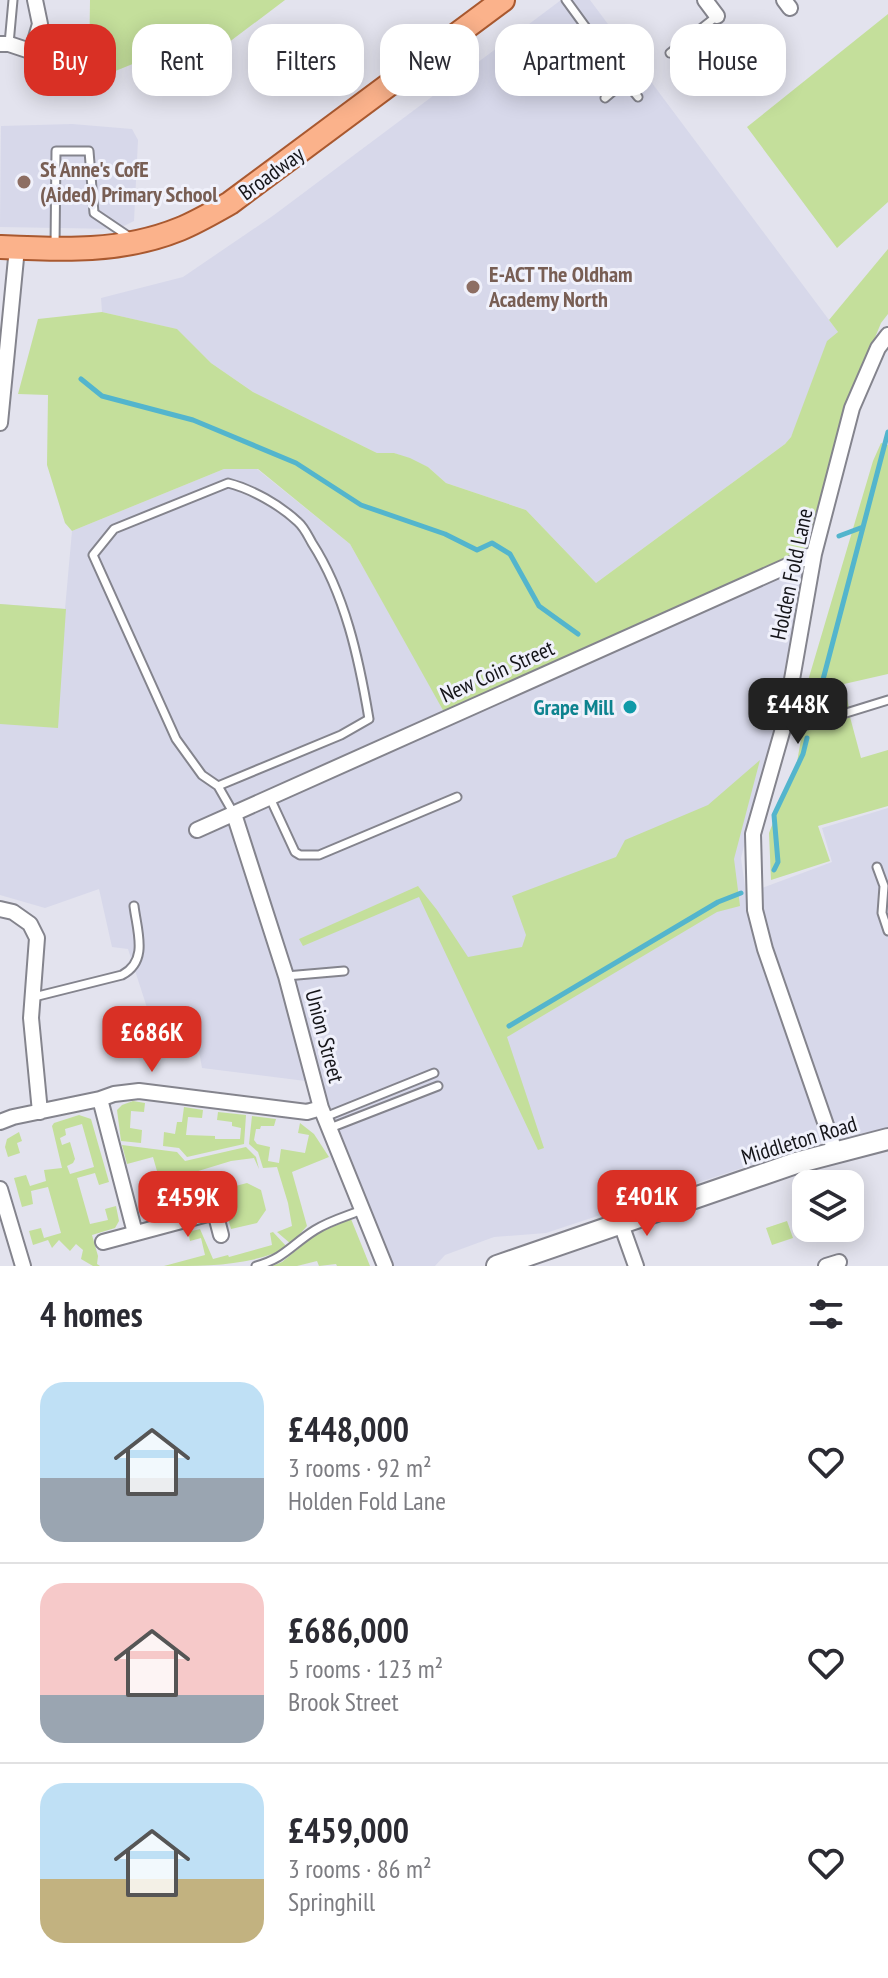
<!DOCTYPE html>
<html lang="en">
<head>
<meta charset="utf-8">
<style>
  :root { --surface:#fff; --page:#f2f2f3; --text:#2b2b33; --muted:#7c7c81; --line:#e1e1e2; --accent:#d93025 }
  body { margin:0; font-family:"PT Sans Narrow",sans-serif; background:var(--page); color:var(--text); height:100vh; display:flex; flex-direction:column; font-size:30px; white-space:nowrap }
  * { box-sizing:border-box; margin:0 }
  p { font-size:26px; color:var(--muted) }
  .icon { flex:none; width:44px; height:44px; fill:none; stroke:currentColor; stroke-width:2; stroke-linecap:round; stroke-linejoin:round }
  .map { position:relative; height:1266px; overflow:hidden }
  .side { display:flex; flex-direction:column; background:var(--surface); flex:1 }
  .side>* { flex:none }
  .guide { position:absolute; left:24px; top:24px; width:840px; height:72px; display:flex; gap:16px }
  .controls { position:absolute; left:792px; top:1170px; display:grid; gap:16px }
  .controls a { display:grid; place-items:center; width:72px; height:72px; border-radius:16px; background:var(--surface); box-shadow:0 4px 20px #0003; font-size:40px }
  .price { position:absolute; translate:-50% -68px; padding:0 18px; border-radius:16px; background:var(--accent); color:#fff; font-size:26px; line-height:52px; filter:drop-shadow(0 2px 4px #0008) }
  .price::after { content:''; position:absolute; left:50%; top:48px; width:24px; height:18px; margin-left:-12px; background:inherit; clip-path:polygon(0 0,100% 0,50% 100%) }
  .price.selected { background:#222; color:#fff }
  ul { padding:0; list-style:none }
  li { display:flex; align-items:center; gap:24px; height:200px; padding:0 40px }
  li+li { border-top:2px solid var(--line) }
  li span { display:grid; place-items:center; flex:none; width:224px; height:160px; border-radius:24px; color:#555 }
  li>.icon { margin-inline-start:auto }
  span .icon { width:96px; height:96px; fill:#fffc; stroke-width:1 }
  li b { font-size:34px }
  h2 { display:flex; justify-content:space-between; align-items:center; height:96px; padding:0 40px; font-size:34px }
  .pill { padding:0 28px; border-radius:24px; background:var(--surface); box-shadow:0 4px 20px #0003; font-size:28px; line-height:72px }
  .pill.selected { background:var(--accent); color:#fff }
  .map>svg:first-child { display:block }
</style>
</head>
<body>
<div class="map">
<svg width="888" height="1266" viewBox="0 0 888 1266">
  <rect width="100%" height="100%" fill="#e3e3ee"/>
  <path fill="#d7d8ea" d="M561 0H590L838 332 791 437 785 444 596 583 526 510 446 483 428 467 394 453H377L253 392 211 363 176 329 102 312 101 298 183 277 274 215Z
    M72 124 132 129 138 140 134 221 118 229 0 227 1 126Z
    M224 469H257L350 544 445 712 811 552 776 718 741 858 746 894 832 862 822 828 888 808V1128L824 1141 546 1233 494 1237 445 1255 435 1266H393L321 1083 202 1068 192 1010 151 1020 128 949 112 947 99 889 45 908 0 895V604L65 609 72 531Z"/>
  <path fill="#c4df9b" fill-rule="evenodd" d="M90 0H285L163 92 140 61 108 74 89 71Z
    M888 14V202L837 248 747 127Z
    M888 249V314L881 323 869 352 811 552 444 712 350 544 258 469H224L72 531 65 523 47 465 48 395 18 394 38 319 102 312 177 329 211 363 253 392 377 453H394L410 458 428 467 446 483 526 510 596 583 785 444 791 437 827 341 838 332 829 320Z
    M881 443 888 445V674L844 684 849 708 797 718 873 461Z
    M0 604 66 609 58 728 0 724Z
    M850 717 861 758 888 750V806L818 826 830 861 771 880 769 833 797 762 803 728Z
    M760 760 734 859 740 906 717 912 507 1037 544 1148 538 1150 419 897 303 946 299 939 418 886 437 910 468 957 522 947 526 935 512 896 616 857 625 840 708 805Z
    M133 1101 145 1103 144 1112 131 1111 130 1128 142 1130 141 1143 121 1141 117 1110 122 1105Z
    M184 1107 203 1110 202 1118 188 1117 186 1135 215 1136V1139H240L241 1128 232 1126V1122L217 1120 218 1112 246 1115 244 1144 187 1157 179 1148 163 1146 164 1132 175 1134 177 1122H182Z
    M79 1115 91 1119 109 1182 99 1185 95 1173 77 1178 90 1224 108 1220 105 1209 116 1206 119 1221 115 1228 92 1235 98 1256 97 1264 100 1266H93L81 1259 83 1250 76 1244 70 1251 59 1240 52 1248 48 1240 33 1245 29 1231 41 1228 44 1238 61 1233 48 1187 31 1191 33 1204 22 1207 14 1178 26 1175 30 1186 46 1181 44 1170 62 1168 52 1126 54 1123ZM82 1124 94 1167 70 1174 67 1166 73 1163 75 1159 70 1142 62 1145 60 1138 66 1135 65 1129Z
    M252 1116 276 1119 274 1126H261L260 1129H256L254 1140 257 1144 270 1147 268 1161 279 1163 281 1149 305 1153 309 1135 298 1133 300 1123 314 1134 329 1157 292 1172 307 1226 291 1244 277 1232 292 1226 288 1203 277 1167 263 1168 258 1152 249 1144Z
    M19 1132 22 1141 17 1143 20 1153 8 1157 5 1147 7 1139Z
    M122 1145 177 1152 185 1161 246 1147 256 1157 259 1169 254 1158 231 1161 195 1172 198 1185 191 1188 194 1200 192 1206 160 1217 159 1214 174 1210 172 1204 151 1210 150 1208 166 1203 153 1157 127 1164Z
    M247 1183 261 1190 266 1210 257 1223 231 1229 220 1190Z
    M351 1219 370 1266H337L336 1264 319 1266 317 1261 297 1266H272L282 1262 316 1234Z
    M787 1221 793 1238 772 1245 766 1228Z
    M200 1229 213 1259 228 1255 229 1257 272 1245 270 1233 273 1232 287 1247C254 1266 204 1266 164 1266L205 1255 201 1238 190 1241 188 1232Z"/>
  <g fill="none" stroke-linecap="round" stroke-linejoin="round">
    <path stroke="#53b5cd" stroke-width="5" d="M81 379 102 396 193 420 296 463 361 505 445 534 477 550 492 543 510 554 539 606 578 634
      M839 536 863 527
      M815 710 888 432
      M774 870 778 862 774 815 803 754 807 738
      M509 1026 718 902 741 893"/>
    <defs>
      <path id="service" d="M566 0 625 81 605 98
        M9 44 13 0
        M670 53 717 16
        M625 81 638 97
        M55 247 56 151H89L94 213 131 238
        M784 725 804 726 888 700
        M218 786 341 735 369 719C359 659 345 594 312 543 308 536 304 527 298 522 280 505 252 489 228 483L114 529 93 555 176 739 202 775 218 786 234 814
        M270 798 295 852 300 855H319L457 797
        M877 867 884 886 882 913 888 931
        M286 976 344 971
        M34 997 122 975C149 961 137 931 134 906
        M325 1117 434 1073
        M330 1128 438 1086
        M605 1180 620 1222
        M256 1266C285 1258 291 1245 315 1230 329 1221 347 1216 362 1210"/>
      <path id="minor" d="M705 0 717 16
        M784 0 790 8
        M0 44H9L72 65
        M32 51 40 24 35 0
        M0 423 17 248
        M234 814 286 976 321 1108 385 1266
        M197 830 814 554
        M0 909 13 912 30 924 37 938 31 1018 40 1112
        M100 1099 135 1233
        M0 1122 13 1117 100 1099 114 1094 139 1091 307 1112 321 1108
        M835 1151 765 949 755 910 753 834 784 725 814 554 852 408 878 348 888 335
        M0 1189 23 1266
        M215 1212 221 1235
        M621 1224 636 1266
        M103 1242 215 1212 211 1194
        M826 1266 839 1262"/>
      <path id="secondary" d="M497 1266 796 1163 888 1139"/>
      <path id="primary" d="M0 247C62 250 121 253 180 229 197 222 214 212 230 203L503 0"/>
    </defs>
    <use href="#service" stroke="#84848d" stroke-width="11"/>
    <use href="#minor" stroke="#84848d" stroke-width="18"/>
    <use href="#secondary" stroke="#84848d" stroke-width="24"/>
    <use href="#primary" stroke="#a95930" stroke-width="26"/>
    <use href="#service" stroke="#fff" stroke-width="7"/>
    <use href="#minor" stroke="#fff" stroke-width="14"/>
    <use href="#secondary" stroke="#fff" stroke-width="20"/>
    <use href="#primary" stroke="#fbb28b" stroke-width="22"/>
  </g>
  <g fill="#8d6e63" stroke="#f0f1fb" stroke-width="3">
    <circle cx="24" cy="182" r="8"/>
    <circle cx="473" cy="287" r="8"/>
  </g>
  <circle fill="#0f9aa8" stroke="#f0f1fb" stroke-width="3" cx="630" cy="707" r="8"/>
  <g text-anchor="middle" stroke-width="6" stroke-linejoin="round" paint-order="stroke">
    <g font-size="22" font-weight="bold" fill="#785e54" stroke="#f0f1fb" text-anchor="start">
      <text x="40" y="177">St Anne's CofE<tspan x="40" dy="25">(Aided) Primary School</tspan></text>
      <text x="489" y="282">E-ACT The Oldham<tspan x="489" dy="25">Academy North</tspan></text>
    </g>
    <g font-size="22" fill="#151519" stroke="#f0f1fb">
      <text transform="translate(271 173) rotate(-36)" y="8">Broadway</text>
      <text transform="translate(791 574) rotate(-78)" y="8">Holden Fold Lane</text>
      <text transform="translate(497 671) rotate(-24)" y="8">New Coin Street</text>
      <text transform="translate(325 1036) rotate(75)" y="8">Union Street</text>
      <text transform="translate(799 1140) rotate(-17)" y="8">Middleton Road</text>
    </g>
    <g font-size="22" font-weight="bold" fill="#0d838f" stroke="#f0f1fb" text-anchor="end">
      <text x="614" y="715">Grape Mill</text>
    </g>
  </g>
</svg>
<div class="controls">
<a><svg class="icon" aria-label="layers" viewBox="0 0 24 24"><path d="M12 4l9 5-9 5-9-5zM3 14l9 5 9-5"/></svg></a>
</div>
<b class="price selected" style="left:798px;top:746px">£448K</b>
<b class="price" style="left:152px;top:1074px">£686K</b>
<b class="price" style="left:647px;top:1238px">£401K</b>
<b class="price" style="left:188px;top:1239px">£459K</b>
<div class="guide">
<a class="pill selected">Buy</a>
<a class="pill">Rent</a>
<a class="pill">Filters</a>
<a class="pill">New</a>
<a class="pill">Apartment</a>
<a class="pill">House</a>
</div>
</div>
<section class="side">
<h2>4 homes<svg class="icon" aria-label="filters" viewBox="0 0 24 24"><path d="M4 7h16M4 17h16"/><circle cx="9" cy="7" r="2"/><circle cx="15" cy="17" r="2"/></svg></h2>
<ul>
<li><span style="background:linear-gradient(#bfe0f5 60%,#9aa5b1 0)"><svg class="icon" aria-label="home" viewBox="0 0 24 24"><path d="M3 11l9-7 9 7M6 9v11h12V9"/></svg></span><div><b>£448,000</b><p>3 rooms · 92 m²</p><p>Holden Fold Lane</p></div><svg class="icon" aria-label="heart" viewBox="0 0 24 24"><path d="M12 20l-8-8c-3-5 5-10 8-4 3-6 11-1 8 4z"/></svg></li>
<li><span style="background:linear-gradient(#f6c9c9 70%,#9aa5b1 0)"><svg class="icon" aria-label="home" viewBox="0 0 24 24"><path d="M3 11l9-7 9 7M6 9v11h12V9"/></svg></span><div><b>£686,000</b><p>5 rooms · 123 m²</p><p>Brook Street</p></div><svg class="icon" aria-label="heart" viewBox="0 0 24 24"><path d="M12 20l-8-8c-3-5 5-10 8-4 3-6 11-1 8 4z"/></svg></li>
<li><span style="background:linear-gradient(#bfe0f5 60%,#c2b280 0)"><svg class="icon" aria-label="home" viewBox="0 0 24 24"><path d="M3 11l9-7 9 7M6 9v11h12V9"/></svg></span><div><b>£459,000</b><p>3 rooms · 86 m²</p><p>Springhill</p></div><svg class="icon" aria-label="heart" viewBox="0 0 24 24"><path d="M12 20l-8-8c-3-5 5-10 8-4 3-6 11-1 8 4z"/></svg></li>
</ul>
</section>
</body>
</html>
